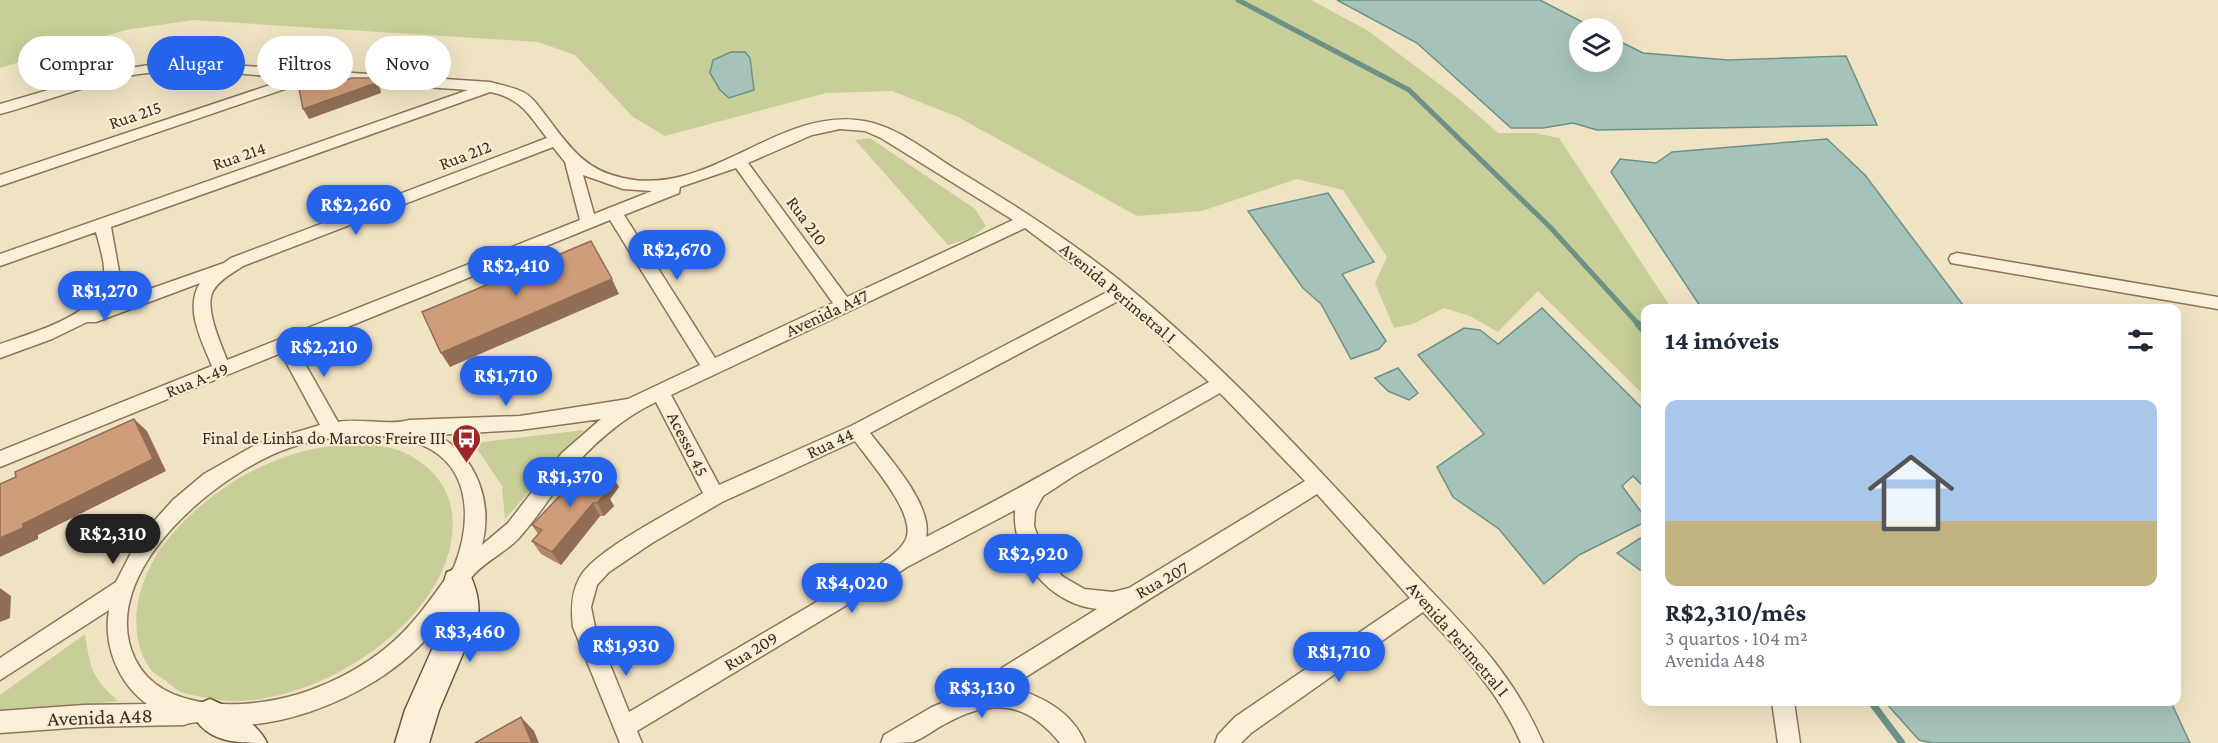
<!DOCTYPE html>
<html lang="pt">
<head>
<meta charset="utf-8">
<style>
  :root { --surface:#fff; --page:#f6f6f7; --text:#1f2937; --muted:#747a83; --accent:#2563eb }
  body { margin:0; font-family:"Crimson Pro",serif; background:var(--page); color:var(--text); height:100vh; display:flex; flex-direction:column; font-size:22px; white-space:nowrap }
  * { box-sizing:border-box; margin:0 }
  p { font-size:20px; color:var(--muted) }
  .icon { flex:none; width:33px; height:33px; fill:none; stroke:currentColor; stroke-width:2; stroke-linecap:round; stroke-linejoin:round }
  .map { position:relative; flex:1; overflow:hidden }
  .details { position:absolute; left:1641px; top:304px; width:540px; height:402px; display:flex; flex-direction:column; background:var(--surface); border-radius:12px; box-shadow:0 6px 24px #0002 }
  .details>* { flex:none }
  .hud { position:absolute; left:18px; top:36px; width:570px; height:54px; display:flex; gap:12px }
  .controls { position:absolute; left:1569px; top:18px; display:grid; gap:12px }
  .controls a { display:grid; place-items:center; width:54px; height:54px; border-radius:50%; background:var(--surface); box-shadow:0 6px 24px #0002; font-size:30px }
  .price { position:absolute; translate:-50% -51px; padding:0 14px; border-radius:21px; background:var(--accent); color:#fff; font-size:20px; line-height:39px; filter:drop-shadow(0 2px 3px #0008) }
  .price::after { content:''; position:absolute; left:50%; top:36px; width:18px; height:14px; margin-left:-9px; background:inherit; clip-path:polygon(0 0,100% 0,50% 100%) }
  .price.current { background:#222; color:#fff }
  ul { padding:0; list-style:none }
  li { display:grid; align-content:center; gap:12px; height:318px; padding:0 24px }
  li span { display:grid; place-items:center; height:186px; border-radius:12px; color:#555 }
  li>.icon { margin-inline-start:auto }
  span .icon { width:108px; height:108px; fill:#fffc; stroke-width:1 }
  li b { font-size:26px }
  h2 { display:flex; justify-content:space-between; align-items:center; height:72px; padding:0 24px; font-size:26px }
  .pill { padding:0 21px; border-radius:27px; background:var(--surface); box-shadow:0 6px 24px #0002; font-size:21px; line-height:54px }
  .pill.current { background:var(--accent); color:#fff }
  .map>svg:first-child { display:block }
</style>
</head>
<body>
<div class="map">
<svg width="2218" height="743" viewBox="0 0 2218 743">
  <rect width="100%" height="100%" fill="#f0e3c4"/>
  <path fill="#c8ce97" d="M0 0H1311L1367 30 1458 98 1498 133H1535L1559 138 1672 309H1646L1645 396 1538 291 1498 332 1470 316 1444 308 1413 324 1394 328 1375 283 1387 257 1343 190 1297 179 1202 211 1137 216 958 117 892 91 826 93 665 136 633 117 575 55 538 42 193 20 126 30 0 68Z
    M870 138 975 209 986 226 971 238 948 245 855 140Z
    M584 430 505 519 502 486 480 453 466 444Z
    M363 444C376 446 392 447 403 452 429 464 448 484 452 512 465 618 302 720 207 698 199 696 189 695 181 692 176 690 171 685 166 681 161 677 152 673 149 667 127 633 136 589 156 556 173 529 200 504 227 486 253 468 287 454 318 448 333 445 349 445 363 444Z
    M85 634C90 668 92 678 118 701L0 715V695Z"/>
  <path fill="#a6c3ba" stroke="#6c9288" stroke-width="1.5" d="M1337 0H1540L1594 28H1580V62H1612L1613 38 1643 53 1728 60 1846 56 1877 125 1597 130 1573 123 1543 128H1511L1417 43Z
    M731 52H745L750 58 754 90 729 98 720 90 710 73 713 60Z
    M1827 139 1865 175 1966 309H1702L1611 172 1620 159 1656 163 1672 152Z
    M1328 193 1374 262 1342 274 1386 341 1379 349 1351 359 1321 304 1303 288 1248 211Z
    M1542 308 1646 412 1645 488 1633 476 1622 486 1645 517V522L1579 555 1544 584 1499 529 1453 497 1437 467 1484 434 1418 355 1464 328 1480 330 1498 344Z
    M1398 368 1418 393 1409 400 1388 391 1375 378Z
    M1645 535V570H1640L1617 553Z
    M1885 702H2171L2190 743H1932L1919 740Z"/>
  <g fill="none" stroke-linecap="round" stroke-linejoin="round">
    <path stroke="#6c9288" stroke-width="5" d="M1238 0 1409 90 1550 227 1639 325"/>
    <path stroke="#6c9288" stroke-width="7" d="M1638 324 1646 333
      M1871 702 1902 743"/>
    <defs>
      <path id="street" d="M156 64 231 65 490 82C500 85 513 87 523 92 533 97 539 107 546 116 569 146 584 170 623 178 710 198 778 106 864 121 899 127 930 154 960 172 1016 206 1071 241 1123 283 1225 366 1314 464 1403 561 1458 621 1510 666 1543 743H1521C1499 692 1461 652 1423 612L1251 733 1241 743H1215L1218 735 1235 717 1410 598 1317 494C1214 559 1112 622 1010 687 1041 696 1072 711 1085 743H1060C1026 701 992 698 945 724 935 729 924 738 913 742 904 743 890 743 881 743L884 735 932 707 964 694 965 691 1097 609C1049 604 1012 558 1015 510L907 567 885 582 637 731 642 743H620L573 627C571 610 571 593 580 577 595 550 675 510 703 493L656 402C622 418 590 446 566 476 550 497 536 519 519 538 504 554 483 562 470 579 458 593 450 609 439 624 422 646 399 666 375 681 336 705 288 723 242 725 223 726 200 718 184 725L84 727 0 733V711L84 705 147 704C118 683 103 645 109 610L0 680V658L116 582 132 551 146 530 173 500 204 474 257 444 320 425 281 353 0 467V451L212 366C202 341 184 309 200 283L96 322H87L52 339 0 358V344C29 334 94 316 103 283 107 267 100 248 96 232L0 266V254L468 90 314 79 0 186V175L291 78C238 74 175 65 123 77 81 87 41 103 0 114V104L117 70ZM490 92C521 98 529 115 547 138L231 258 224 263 110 303 119 284 120 277 111 227ZM840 129 865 131 881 138 1013 220 847 297 748 163 812 135ZM553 147 565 162 580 220 227 360C221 344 204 308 213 291 219 280 233 273 243 266ZM736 168 833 303 715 358 624 215 679 193 680 187ZM583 175 623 189 652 191 594 214ZM610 220 700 365 628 399 520 416 409 420C392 426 360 418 338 422L296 348ZM1025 228 1109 291 851 426 719 485 671 395ZM1120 300 1209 382C1115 434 1022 488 926 537 933 505 889 458 870 433ZM1220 393 1305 481 1129 588 1113 592 1084 589 1062 576 1044 553 1034 526 1035 511 1043 496 1075 475ZM601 419 562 453 508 523 482 545C493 503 477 456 437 435L520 430ZM374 435C391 437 408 439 424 446 473 468 471 525 454 567 433 596 415 624 387 647 364 666 336 681 308 691 257 709 163 717 135 659 94 573 219 472 289 448 317 438 345 436 374 435ZM855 441C869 461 917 514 906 539 900 552 883 562 871 570L629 712 595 627 591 607 597 585 609 572 652 543 722 502Z
        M1957 253 2218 297V309L1951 263 1949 259 1951 255Z
        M1772 702H1794L1800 743H1778Z"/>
      <path id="secondary" d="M458 568 469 572C476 588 480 601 478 618L439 710 429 743H395L405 710 446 618C449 599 440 588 447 572Z
        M210 699C230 707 258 723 267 743 237 743 208 743 193 715L198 704Z"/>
    </defs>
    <use href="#street" stroke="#8b745a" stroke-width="3"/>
    <use href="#secondary" stroke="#6d553d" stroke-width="3"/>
    <use href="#street" fill="#faf0d8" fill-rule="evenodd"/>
    <use href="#secondary" fill="#faf0d8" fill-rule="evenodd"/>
  </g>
  <path fill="#b28768" d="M619 487 610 499 614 506 604 516H600L561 565 541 554 532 541 538 534 532 525Z"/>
  <path fill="#916e55" d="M374 78 380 88 381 93 309 119 303 109Z
    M612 279 619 294 450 367 441 353Z
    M134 419 147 431 166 471 38 535V539L0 557V538L23 524Z
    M611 474 619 487 610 499 614 506 604 516 597 503 600 489Z
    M593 503 600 516 561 565 552 552Z
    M0 588 11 596 10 618 0 622Z
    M521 717 534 731 539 743H532Z"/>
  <path fill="#cf9d79" stroke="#916e55" stroke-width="1.5" d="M325 78 324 83 353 78H374L376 83 303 109 299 89Z
    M591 241 612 279 441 353 422 312Z
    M134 419 153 459 23 524V528L0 538V484L16 477 15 472Z
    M589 465 611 474 600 489 606 493 597 503H593L552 552 532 541 542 530 532 525Z
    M521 717 532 743H475Z"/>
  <defs>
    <symbol id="bus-pin" viewBox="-11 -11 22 30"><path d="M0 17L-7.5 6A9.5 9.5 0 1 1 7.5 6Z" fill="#9c2728" stroke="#f7edd4"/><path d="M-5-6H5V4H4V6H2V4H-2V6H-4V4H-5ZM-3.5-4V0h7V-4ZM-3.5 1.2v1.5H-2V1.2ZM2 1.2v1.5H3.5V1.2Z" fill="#fff"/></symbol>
  </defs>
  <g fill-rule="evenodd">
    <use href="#bus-pin" x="450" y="422" width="33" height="45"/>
  </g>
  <g text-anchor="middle" stroke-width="4.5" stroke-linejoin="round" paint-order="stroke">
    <g font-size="18" fill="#3b2c1e" stroke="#f7edd4">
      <text transform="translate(135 115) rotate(-19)" y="6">Rua 215</text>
      <text transform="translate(465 155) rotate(-21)" y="6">Rua 212</text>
      <text transform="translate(239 156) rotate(-19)" y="6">Rua 214</text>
      <text transform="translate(807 221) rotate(54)" y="6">Rua 210</text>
      <text transform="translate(1118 293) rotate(40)" y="6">Avenida Perimetral I</text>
      <text transform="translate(827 313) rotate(-25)" y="6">Avenida A47</text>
      <text transform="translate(197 380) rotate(-22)" y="6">Rua A-49</text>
      <text transform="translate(830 443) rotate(-25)" y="6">Rua 44</text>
      <text transform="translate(688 444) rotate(63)" y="6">Acesso 45</text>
      <text transform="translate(1162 580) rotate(-29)" y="6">Rua 207</text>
      <text transform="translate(1458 639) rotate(49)" y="6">Avenida Perimetral I</text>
      <text transform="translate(751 651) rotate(-31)" y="6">Rua 209</text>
    </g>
    <g font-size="18" fill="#3b2c1e" stroke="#f7edd4" text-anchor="end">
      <text x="446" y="444">Final de Linha do Marcos Freire III</text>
    </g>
    <g font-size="21" fill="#3b2c1e" stroke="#f7edd4">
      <text transform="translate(100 717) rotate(-2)" y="7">Avenida A48</text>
    </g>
  </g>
</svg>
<div class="controls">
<a><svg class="icon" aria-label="layers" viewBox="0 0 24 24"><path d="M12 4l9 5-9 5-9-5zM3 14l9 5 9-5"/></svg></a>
</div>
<b class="price" style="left:356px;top:236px">R$2,260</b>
<b class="price" style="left:677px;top:281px">R$2,670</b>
<b class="price" style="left:516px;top:297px">R$2,410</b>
<b class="price" style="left:105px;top:322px">R$1,270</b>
<b class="price" style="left:324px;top:378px">R$2,210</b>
<b class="price" style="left:506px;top:407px">R$1,710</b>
<b class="price" style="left:570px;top:508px">R$1,370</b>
<b class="price current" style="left:113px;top:565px">R$2,310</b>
<b class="price" style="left:1033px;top:585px">R$2,920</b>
<b class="price" style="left:852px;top:614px">R$4,020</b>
<b class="price" style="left:470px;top:663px">R$3,460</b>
<b class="price" style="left:626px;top:677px">R$1,930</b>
<b class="price" style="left:1339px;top:683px">R$1,710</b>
<b class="price" style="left:982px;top:719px">R$3,130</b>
<div class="hud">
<a class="pill">Comprar</a>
<a class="pill current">Alugar</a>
<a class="pill">Filtros</a>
<a class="pill">Novo</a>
</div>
<section class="details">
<h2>14 imóveis<svg class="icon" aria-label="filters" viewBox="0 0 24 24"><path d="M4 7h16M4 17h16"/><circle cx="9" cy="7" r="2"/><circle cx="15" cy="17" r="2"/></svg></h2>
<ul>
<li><span style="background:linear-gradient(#a9c7e8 65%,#c2b280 0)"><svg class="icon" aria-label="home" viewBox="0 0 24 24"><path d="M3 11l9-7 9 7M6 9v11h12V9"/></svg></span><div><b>R$2,310/mês</b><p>3 quartos · 104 m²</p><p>Avenida A48</p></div></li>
</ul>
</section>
</div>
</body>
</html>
